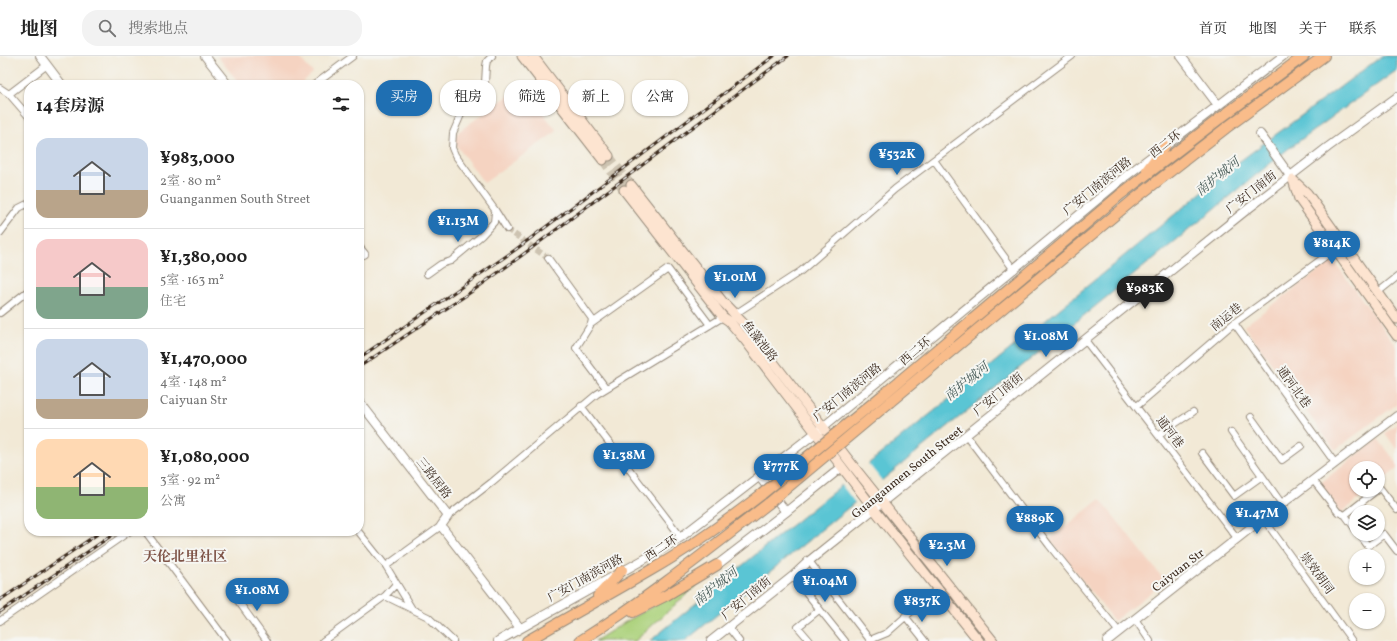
<!DOCTYPE html>
<html lang="zh">
<head>
<meta charset="utf-8">
<style>
  :root { --surface:#fff; --page:#f2f2f2; --text:#222; --muted:#767676; --line:#e0e0e0; --accent:#1f6fb2 }
  body { margin:0; font-family:Vollkorn,"Noto Serif SC",serif; background:var(--page); color:var(--text); height:100vh; display:flex; flex-direction:column; font-size:15px; white-space:nowrap }
  * { box-sizing:border-box; margin:0 }
  p { font-size:13px; color:var(--muted) }
  .icon { flex:none; width:22px; height:22px; fill:none; stroke:currentColor; stroke-width:2; stroke-linecap:round; stroke-linejoin:round }
  .map { position:relative; flex:1; overflow:hidden }
  .drawer { position:absolute; left:24px; top:24px; width:340px; height:456px; display:flex; flex-direction:column; background:var(--surface); border-radius:16px; box-shadow:0 1px 3px #0004 }
  .drawer>* { flex:none }
  .guide { position:absolute; left:376px; top:24px; width:380px; height:36px; display:flex; gap:8px }
  .buttons { position:absolute; left:1349px; top:405px; display:grid; gap:8px }
  .buttons a { display:grid; place-items:center; width:36px; height:36px; border-radius:50%; background:var(--surface); box-shadow:0 1px 3px #0004; font-size:20px }
  .price { position:absolute; translate:-50% -34px; padding:0 9px; border-radius:14px; background:var(--accent); color:#fff; font-size:13px; line-height:26px; filter:drop-shadow(0 1px 2px #0008) }
  .price::after { content:''; position:absolute; left:50%; top:24px; width:12px; height:9px; margin-left:-6px; background:inherit; clip-path:polygon(0 0,100% 0,50% 100%) }
  .price.on { background:#222; color:#fff }
  ul { padding:0; list-style:none }
  li { display:flex; align-items:center; gap:12px; height:100px; padding:0 12px }
  li+li { border-top:1px solid var(--line) }
  li span { display:grid; place-items:center; flex:none; width:112px; height:80px; border-radius:12px; color:#555 }
  li>.icon { margin-inline-start:auto }
  span .icon { width:48px; height:48px; fill:#fffc; stroke-width:1 }
  li b { font-size:17px }
  h2 { display:flex; justify-content:space-between; align-items:center; height:48px; padding:0 12px; font-size:17px }
  .chip { padding:0 14px; border-radius:16px; background:var(--surface); box-shadow:0 1px 3px #0004; font-size:14px; line-height:36px }
  .chip.on { background:var(--accent); color:#fff }
  header { display:flex; align-items:center; gap:24px; box-sizing:border-box; height:56px; padding:0 20px; background:var(--surface); border-bottom:1px solid var(--line) }
  header strong { font-size:19px }
  nav { display:flex; gap:22px; margin-inline-start:auto; font-size:14px }
  .search { width:280px; height:36px; background:var(--page); display:flex; align-items:center; gap:10px; box-sizing:border-box; padding:0 14px; border-radius:16px; color:var(--muted); font-size:15px }
  .map>svg:first-child { display:block }
</style>
</head>
<body>
<header>
<strong>地图</strong>
<div class="search"><svg class="icon" aria-label="search" viewBox="0 0 24 24"><circle cx="10" cy="10" r="6"/><path d="M15 15l6 6"/></svg>搜索地点</div>
<nav><a>首页</a><a>地图</a><a>关于</a><a>联系</a></nav>
</header>
<div class="map">
<svg width="1397" height="585" viewBox="0 0 1397 585">
  <rect width="100%" height="100%" fill="#f6f6f2"/>
  <filter id="ink" filterUnits="userSpaceOnUse"><feTurbulence type="fractalNoise" baseFrequency=".025" numOctaves="2"/><feDisplacementMap in="SourceGraphic" scale="8" xChannelSelector="R" yChannelSelector="G"/><feConvolveMatrix kernelMatrix="1 2 1 2 8 2 1 2 1" color-interpolation-filters="sRGB"/></filter>
  <filter id="wash" filterUnits="userSpaceOnUse"><feTurbulence type="fractalNoise" baseFrequency=".012" numOctaves="4" result="noise"/><feDisplacementMap in="SourceGraphic" scale="16" xChannelSelector="R" yChannelSelector="G"/><feGaussianBlur stdDeviation="0.9" result="paint"/><feColorMatrix in="noise" values="0 0 0 0 0 0 0 0 0 0 0 0 0 0 0 0 0 1.4 0 .05"/><feComposite in="paint" operator="in"/></filter>
  <g filter="url(#wash)">
    <rect width="100%" height="100%" fill="#f2e9d6"/>
    <path fill="#f5d3c1" d="M217 0H298L313 17 299 29H241Z
      M522 30 557 75 484 127 454 86 458 76Z
      M1333 204 1397 291V348L1335 394 1244 270Z
      M1397 368V394L1385 377Z
      M1378 383 1397 407V413L1378 428V412H1356V434H1371L1341 457 1319 428Z
      M1100 443 1165 525 1114 565 1050 483Z"/>
    <path fill="#abd17a" stroke="#737e4c" d="M709 518 635 585H595L627 565Z"/>
    <path fill="#5ac5d4" stroke="#4a7879" d="M1382 0H1397V14L1288 93 1250 124 685 585H650L777 481 974 323 1236 108Z"/>
    <path fill="#f2e9d6" d="M867 406 883 426 856 448 840 427Z"/>
  </g>
  <g filter="url(#ink)">
    <g fill="none" stroke-linecap="round" stroke-linejoin="round">
      <path stroke="#cdc3b1" stroke-width="6" stroke-dasharray="6 3" stroke-linecap="butt" d="M507 173 548 202"/>
      <path stroke="#cdc3b1" stroke-width="9" stroke-dasharray="9 4.5" stroke-linecap="butt" d="M609 100 631 129
        M603 104 624 134"/>
      <defs>
        <path id="minor" d="M492 0 487 5 486 10 485 27 463 54 453 77 452 92 455 99 495 154 507 173
          M314 29 353 0
          M0 32 9 38 29 61
          M9 38 47 9
          M934 104 1014 214
          M0 177 19 152 29 147
          M548 202 592 263 591 268 576 292 606 332
          M427 218 441 208 451 205 481 180 494 166 495 156
          M1377 237 1397 221
          M0 257 29 234
          M735 258 801 215 895 133 1072 0
          M1234 267 1335 407
          M591 268 668 213 710 269
          M1085 284 1237 482
          M581 350 681 481
          M1137 350 1234 267 1334 194
          M1251 361 1282 404 1301 390
          M1231 376 1282 448
          M966 379 1049 489 1119 576
          M1158 379 1193 356
          M1202 397 1234 440 1262 420
          M1313 424 1338 456 1345 459
          M1378 433 1380 432 1397 454
          M448 460 492 426 597 338 723 261
          M1263 462 1352 585
          M1356 474 1345 459 1377 434
          M145 475 227 585
          M358 475 386 510 412 553
          M1359 478 1368 490 1384 478 1397 495
          M809 505 870 584 887 577 937 533
          M386 510 441 470
          M793 520 845 585
          M233 538 267 585
          M385 540 396 528
          M905 560 925 585
          M1135 563 1150 585
          M0 565 130 475
          M728 571 739 585
          M323 585 385 540 428 561 453 585
          M810 585 798 571 819 554"/>
        <path id="tertiary" d="M40 0 62 29
          M205 0 228 29
          M1181 0 1218 49
          M1260 78 1293 124
          M359 192 364 198
          M359 345 448 460 441 470 520 572
          M759 420 786 456
          M717 509 786 456 842 411
          M498 585 650 500 681 481 823 371 1126 120 1283 0
          M711 585 793 520 809 505 1244 156 1328 91 1397 41
          M1107 585 1253 470 1397 360"/>
        <path id="secondary" d="M522 0 603 104
          M533 0 609 100
          M1293 124 1299 143 1397 280
          M1294 125 1307 137 1397 263
          M631 129 722 245 744 268 854 411 993 585
          M624 134 723 261 729 265 745 284 874 453 979 585"/>
        <path id="trunk" d="M1147 114 1165 90
          M884 338 1121 138 1219 63 1304 0
          M890 346 1132 145 1226 72 1324 0
          M598 540 622 514
          M633 556 665 540 717 509
          M527 585C568 561 610 538 651 514 690 492 727 465 762 438
          M580 585C646 544 707 495 769 447"/>
      </defs>
      <use href="#minor" stroke="#968a7a" stroke-width="8"/>
      <use href="#tertiary" stroke="#968a7a" stroke-width="10"/>
      <use href="#secondary" stroke="#968a7a" stroke-width="11"/>
      <use href="#trunk" stroke="#968a7a" stroke-width="12"/>
      <use href="#minor" stroke="#fff" stroke-width="6"/>
      <use href="#tertiary" stroke="#fff" stroke-width="8"/>
      <use href="#secondary" stroke="#fde4d0" stroke-width="9"/>
      <use href="#trunk" stroke="#f9bc8a" stroke-width="10"/>
      <defs>
        <path id="rail" d="M359 302 515 194 774 0
          M359 311 474 234 521 200 788 0
          M0 544 102 475
          M0 556 118 475"/>
      </defs>
      <use href="#rail" stroke="#3b2a1e" stroke-width="3"/>
      <use href="#rail" stroke="#f6f6f2" stroke-width="1.5" stroke-dasharray="4.5" stroke-linecap="butt"/>
      <defs>
        <path id="trunk-bridge" d="M762 438 884 338
          M769 447 890 346"/>
      </defs>
      <use href="#trunk-bridge" stroke="#968a7a" stroke-width="12" stroke-linecap="butt"/>
      <use href="#trunk-bridge" stroke="#f9bc8a" stroke-width="10"/>
    </g>
  </g>
  <g text-anchor="middle" stroke-width="4" stroke-linejoin="round" paint-order="stroke">
    <g font-size="12" fill="#3b2a1e" stroke="#f6f6f2">
      <text transform="translate(1165 88) rotate(-38)" y="4">西二环</text>
      <text transform="translate(1097 130) rotate(-39)" y="4">广安门南滨河路</text>
      <text transform="translate(1251 136) rotate(-38)" y="4">广安门南街</text>
      <text transform="translate(1226 261) rotate(-39)" y="4">南运巷</text>
      <text transform="translate(760 285) rotate(52)" y="4">鱼藻池路</text>
      <text transform="translate(915 295) rotate(-40)" y="4">西二环</text>
      <text transform="translate(1294 331) rotate(54)" y="4">通河北巷</text>
      <text transform="translate(847 336) rotate(-39)" y="4">广安门南滨河路</text>
      <text transform="translate(998 338) rotate(-39)" y="4">广安门南街</text>
      <text transform="translate(1170 376) rotate(53)" y="4">通河巷</text>
      <text transform="translate(907 416) rotate(-39)" y="4">Guanganmen South Street</text>
      <text transform="translate(434 422) rotate(52)" y="4">三路居路</text>
      <text transform="translate(661 492) rotate(-33)" y="4">西二环</text>
      <text transform="translate(1178 514) rotate(-38)" y="4">Caiyuan Str</text>
      <text transform="translate(1317 517) rotate(54)" y="4">崇效胡同</text>
      <text transform="translate(585 522) rotate(-29)" y="4">广安门南滨河路</text>
      <text transform="translate(746 542) rotate(-39)" y="4">广安门南街</text>
    </g>
    <g font-size="13" font-style="italic" fill="#445855" stroke="#f6f6f2">
      <text transform="translate(1217 120) rotate(-39)" y="5">南护城河</text>
      <text transform="translate(966 325) rotate(-39)" y="5">南护城河</text>
      <text transform="translate(715 530) rotate(-39)" y="5">南护城河</text>
    </g>
    <g font-size="14" font-weight="bold" fill="#7f5448" stroke="#f6f6f2">
      <text x="185" y="505">天伦北里社区</text>
    </g>
  </g>
</svg>
<div class="buttons">
<a><svg class="icon" aria-label="locate" viewBox="0 0 24 24"><circle cx="12" cy="12" r="6"/><path d="M12 2v4M12 18v4M2 12h4M18 12h4"/></svg></a>
<a><svg class="icon" aria-label="layers" viewBox="0 0 24 24"><path d="M12 4l9 5-9 5-9-5zM3 14l9 5 9-5"/></svg></a>
<a>+</a>
<a>−</a>
</div>
<b class="price" style="left:897px;top:120px">¥532K</b>
<b class="price" style="left:458px;top:187px">¥1.13M</b>
<b class="price" style="left:1332px;top:209px">¥814K</b>
<b class="price" style="left:735px;top:243px">¥1.01M</b>
<b class="price on" style="left:1145px;top:254px">¥983K</b>
<b class="price" style="left:1046px;top:302px">¥1.08M</b>
<b class="price" style="left:624px;top:421px">¥1.38M</b>
<b class="price" style="left:781px;top:432px">¥777K</b>
<b class="price" style="left:1257px;top:479px">¥1.47M</b>
<b class="price" style="left:1035px;top:484px">¥889K</b>
<b class="price" style="left:947px;top:511px">¥2.3M</b>
<b class="price" style="left:825px;top:547px">¥1.04M</b>
<b class="price" style="left:257px;top:556px">¥1.08M</b>
<b class="price" style="left:922px;top:567px">¥837K</b>
<div class="guide">
<a class="chip on">买房</a>
<a class="chip">租房</a>
<a class="chip">筛选</a>
<a class="chip">新上</a>
<a class="chip">公寓</a>
</div>
<section class="drawer">
<h2>14套房源<svg class="icon" aria-label="filters" viewBox="0 0 24 24"><path d="M4 7h16M4 17h16"/><circle cx="9" cy="7" r="2"/><circle cx="15" cy="17" r="2"/></svg></h2>
<ul>
<li><span style="background:linear-gradient(#c9d6e8 65%,#b9a48a 0)"><svg class="icon" aria-label="home" viewBox="0 0 24 24"><path d="M3 11l9-7 9 7M6 9v11h12V9"/></svg></span><div><b>¥983,000</b><p>2室 · 80 m²</p><p>Guanganmen South Street</p></div></li>
<li><span style="background:linear-gradient(#f6c9c9 60%,#7fa58c 0)"><svg class="icon" aria-label="home" viewBox="0 0 24 24"><path d="M3 11l9-7 9 7M6 9v11h12V9"/></svg></span><div><b>¥1,380,000</b><p>5室 · 163 m²</p><p>住宅</p></div></li>
<li><span style="background:linear-gradient(#c9d6e8 75%,#b9a48a 0)"><svg class="icon" aria-label="home" viewBox="0 0 24 24"><path d="M3 11l9-7 9 7M6 9v11h12V9"/></svg></span><div><b>¥1,470,000</b><p>4室 · 148 m²</p><p>Caiyuan Str</p></div></li>
<li><span style="background:linear-gradient(#ffd9b3 60%,#8fb573 0)"><svg class="icon" aria-label="home" viewBox="0 0 24 24"><path d="M3 11l9-7 9 7M6 9v11h12V9"/></svg></span><div><b>¥1,080,000</b><p>3室 · 92 m²</p><p>公寓</p></div></li>
</ul>
</section>
</div>
</body>
</html>
